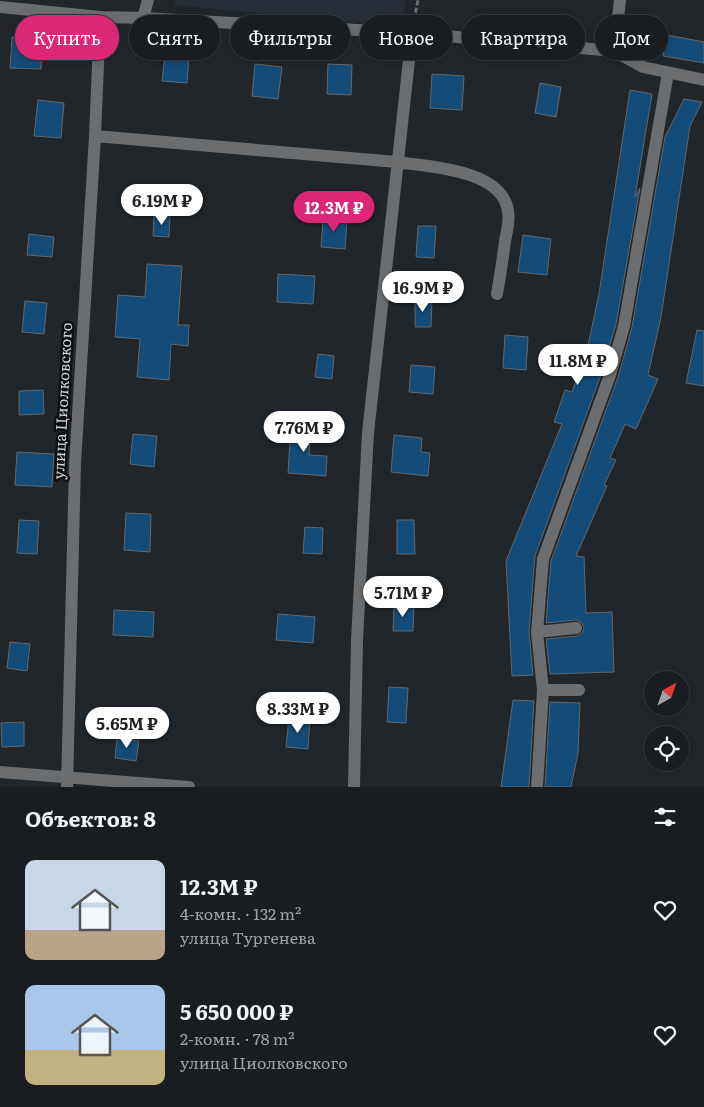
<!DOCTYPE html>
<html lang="ru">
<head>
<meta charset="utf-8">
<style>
  :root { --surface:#191c20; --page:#222529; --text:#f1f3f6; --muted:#9fa1a5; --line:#373a3e; --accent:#db2777 }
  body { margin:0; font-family:Literata,serif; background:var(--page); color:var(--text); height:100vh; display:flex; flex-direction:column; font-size:19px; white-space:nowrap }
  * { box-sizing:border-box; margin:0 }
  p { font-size:16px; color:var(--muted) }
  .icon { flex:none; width:28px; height:28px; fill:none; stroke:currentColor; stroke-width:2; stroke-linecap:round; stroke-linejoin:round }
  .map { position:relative; height:787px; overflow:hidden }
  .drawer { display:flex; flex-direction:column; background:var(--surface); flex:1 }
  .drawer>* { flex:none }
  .hud { position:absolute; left:15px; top:15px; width:675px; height:45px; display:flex; gap:10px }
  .needle { width:32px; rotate:40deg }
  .controls { position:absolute; left:644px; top:671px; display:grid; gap:10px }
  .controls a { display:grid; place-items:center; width:45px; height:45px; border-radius:50%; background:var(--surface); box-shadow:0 2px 8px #0003,0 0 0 1px var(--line); font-size:25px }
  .price { position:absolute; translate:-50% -42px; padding:0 11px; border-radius:18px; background:#fff; color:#222; font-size:16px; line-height:32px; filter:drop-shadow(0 1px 2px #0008) }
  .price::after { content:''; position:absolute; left:50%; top:30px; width:15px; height:11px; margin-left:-8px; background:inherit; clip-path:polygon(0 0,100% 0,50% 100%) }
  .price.active { background:var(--accent); color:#fff }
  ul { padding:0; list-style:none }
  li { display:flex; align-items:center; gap:15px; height:125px; padding:0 25px }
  li span { display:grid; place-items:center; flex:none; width:140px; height:100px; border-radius:10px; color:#555 }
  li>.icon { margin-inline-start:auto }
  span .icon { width:60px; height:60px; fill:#fffc; stroke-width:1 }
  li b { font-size:21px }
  h2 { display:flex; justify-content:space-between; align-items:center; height:60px; padding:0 25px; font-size:21px }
  .tag { padding:0 18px; border-radius:22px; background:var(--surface); box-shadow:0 2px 8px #0003,0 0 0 1px var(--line); font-size:18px; line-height:45px }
  .tag.active { background:var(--accent); color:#fff }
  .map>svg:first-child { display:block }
</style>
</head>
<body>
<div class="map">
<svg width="704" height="787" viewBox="0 0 704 787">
  <rect width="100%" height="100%" fill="#21262a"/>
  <path fill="#262f37" d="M175 0H405L404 27 175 5Z"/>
  <path fill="#144c79" stroke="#62676b" d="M667 35 704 42V63L663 56Z
    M12 37 43 39 41 69 10 68Z
    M165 55 189 58 187 83 162 81Z
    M255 64 282 67 278 99 252 96Z
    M328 64 352 65 351 95 327 94Z
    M432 74 464 76 462 110 430 108Z
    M540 83 561 87 556 117 535 113Z
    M630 90 652 94 635 197 640 188 616 324 602 372 535 556 529 631 533 675 512 676 506 561 562 424 554 422 565 390 572 392 587 350 599 294Z
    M684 99 702 102 690 126 661 317 648 375 658 379 636 429 625 424 610 458 616 460 604 485 607 486 576 556 584 557 586 613 612 612 614 672 550 674 546 639 577 636 583 632 584 628 582 623 576 620 546 623 551 561 618 377 632 327 665 137Z
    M38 100 64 103 61 138 34 136Z
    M154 215 170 216 169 237 153 236Z
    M323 218 347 220 345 249 321 247Z
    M418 226H436L434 258 416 257Z
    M29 234 54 237 52 257 27 255Z
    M523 235 551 239 547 275 518 272Z
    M147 264 182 266 178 325H189L188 346 171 344 169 380 137 377 140 339 115 337 118 295 145 297Z
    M278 274 315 276 313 304 277 302Z
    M415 299 432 300 431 327H415Z
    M25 301 47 303 44 334 22 332Z
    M697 330 704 331V386L686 383Z
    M505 335 528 337 526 370 503 368Z
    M318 354 334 356 332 379 315 377Z
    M411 365 435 367 433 394 409 392Z
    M43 390 44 414 19 415V391Z
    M291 423 311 424 309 455 327 456 326 476 288 473Z
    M133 434 157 436 154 467 130 464Z
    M394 435 422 438 421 452 430 453 428 476 391 472Z
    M17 452 54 454 52 487 15 485Z
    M126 513 151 514 150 552 124 550Z
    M19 520 39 521 37 554 17 553Z
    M397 520H414L415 554H397Z
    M305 527 323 528 322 554 303 553Z
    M394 605 414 606 413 631H393Z
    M114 610 154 612 153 637 113 635Z
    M278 614 315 617 313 643 276 640Z
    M10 642 30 644 27 671 7 668Z
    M389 687 408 688 406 723 387 722Z
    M513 700 534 701 529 787H501Z
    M550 702 580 703 578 753 571 787H545Z
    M289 718 310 720 308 749 286 747Z
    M24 722V746L2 747 1 723Z
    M117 738 139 741 136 761 115 758Z"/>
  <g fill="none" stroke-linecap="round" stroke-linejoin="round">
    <path stroke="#6c7073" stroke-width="3" stroke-dasharray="5 2.5" stroke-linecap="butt" d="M414 20 418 0"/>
    <path stroke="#6b6d6f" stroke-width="12" d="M0 7 100 17 143 18 412 33 614 51 643 67 704 80
      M143 18 148 0
      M614 51 620 0
      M95 136 397 162C429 167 502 169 508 211 510 220 507 231 505 241 503 258 500 276 497 294
      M537 632 576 628
      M543 690H579
      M0 772 189 787
      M67 787 75 464 95 136 100 17
      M354 787 357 640 368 433 412 33
      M537 787 543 690 537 632 543 559 610 375 624 326 668 73"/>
  </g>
  <g text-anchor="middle" stroke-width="5" stroke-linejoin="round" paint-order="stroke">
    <g font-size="15" fill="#d4d6d9" stroke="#0d0e10">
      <text transform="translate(63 401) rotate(-87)" y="5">улица Циолковского</text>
    </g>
  </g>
</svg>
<div class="controls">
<a><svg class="needle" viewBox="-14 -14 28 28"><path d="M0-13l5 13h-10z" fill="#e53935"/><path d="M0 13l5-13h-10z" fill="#9fa1a5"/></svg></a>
<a><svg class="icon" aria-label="locate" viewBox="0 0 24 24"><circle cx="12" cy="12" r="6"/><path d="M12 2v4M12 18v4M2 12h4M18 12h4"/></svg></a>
</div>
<b class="price" style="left:162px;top:226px">6.19M ₽</b>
<b class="price active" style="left:334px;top:233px">12.3M ₽</b>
<b class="price" style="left:423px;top:313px">16.9M ₽</b>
<b class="price" style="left:578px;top:386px">11.8M ₽</b>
<b class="price" style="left:304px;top:453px">7.76M ₽</b>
<b class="price" style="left:403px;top:618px">5.71M ₽</b>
<b class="price" style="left:298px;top:734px">8.33M ₽</b>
<b class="price" style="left:127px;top:749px">5.65M ₽</b>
<div class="hud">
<a class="tag active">Купить</a>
<a class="tag">Снять</a>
<a class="tag">Фильтры</a>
<a class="tag">Новое</a>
<a class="tag">Квартира</a>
<a class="tag">Дом</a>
</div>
</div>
<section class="drawer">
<h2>Объектов: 8<svg class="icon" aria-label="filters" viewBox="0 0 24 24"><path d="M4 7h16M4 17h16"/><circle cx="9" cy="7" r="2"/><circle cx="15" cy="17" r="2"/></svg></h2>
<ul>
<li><span style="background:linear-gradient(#c9d6e8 70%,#b9a48a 0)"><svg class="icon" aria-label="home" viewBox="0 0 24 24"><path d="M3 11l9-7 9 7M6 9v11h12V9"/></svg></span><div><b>12.3M ₽</b><p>4-комн. · 132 m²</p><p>улица Тургенева</p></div><svg class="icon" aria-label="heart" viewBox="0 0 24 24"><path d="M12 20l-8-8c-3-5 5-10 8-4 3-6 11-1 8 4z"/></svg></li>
<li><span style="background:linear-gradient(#a9c7e8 65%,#c2b280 0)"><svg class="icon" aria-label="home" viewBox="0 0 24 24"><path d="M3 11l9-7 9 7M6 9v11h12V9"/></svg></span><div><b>5 650 000 ₽</b><p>2-комн. · 78 m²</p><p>улица Циолковского</p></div><svg class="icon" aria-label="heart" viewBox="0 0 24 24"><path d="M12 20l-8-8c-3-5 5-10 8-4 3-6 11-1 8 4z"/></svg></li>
</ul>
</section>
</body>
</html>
